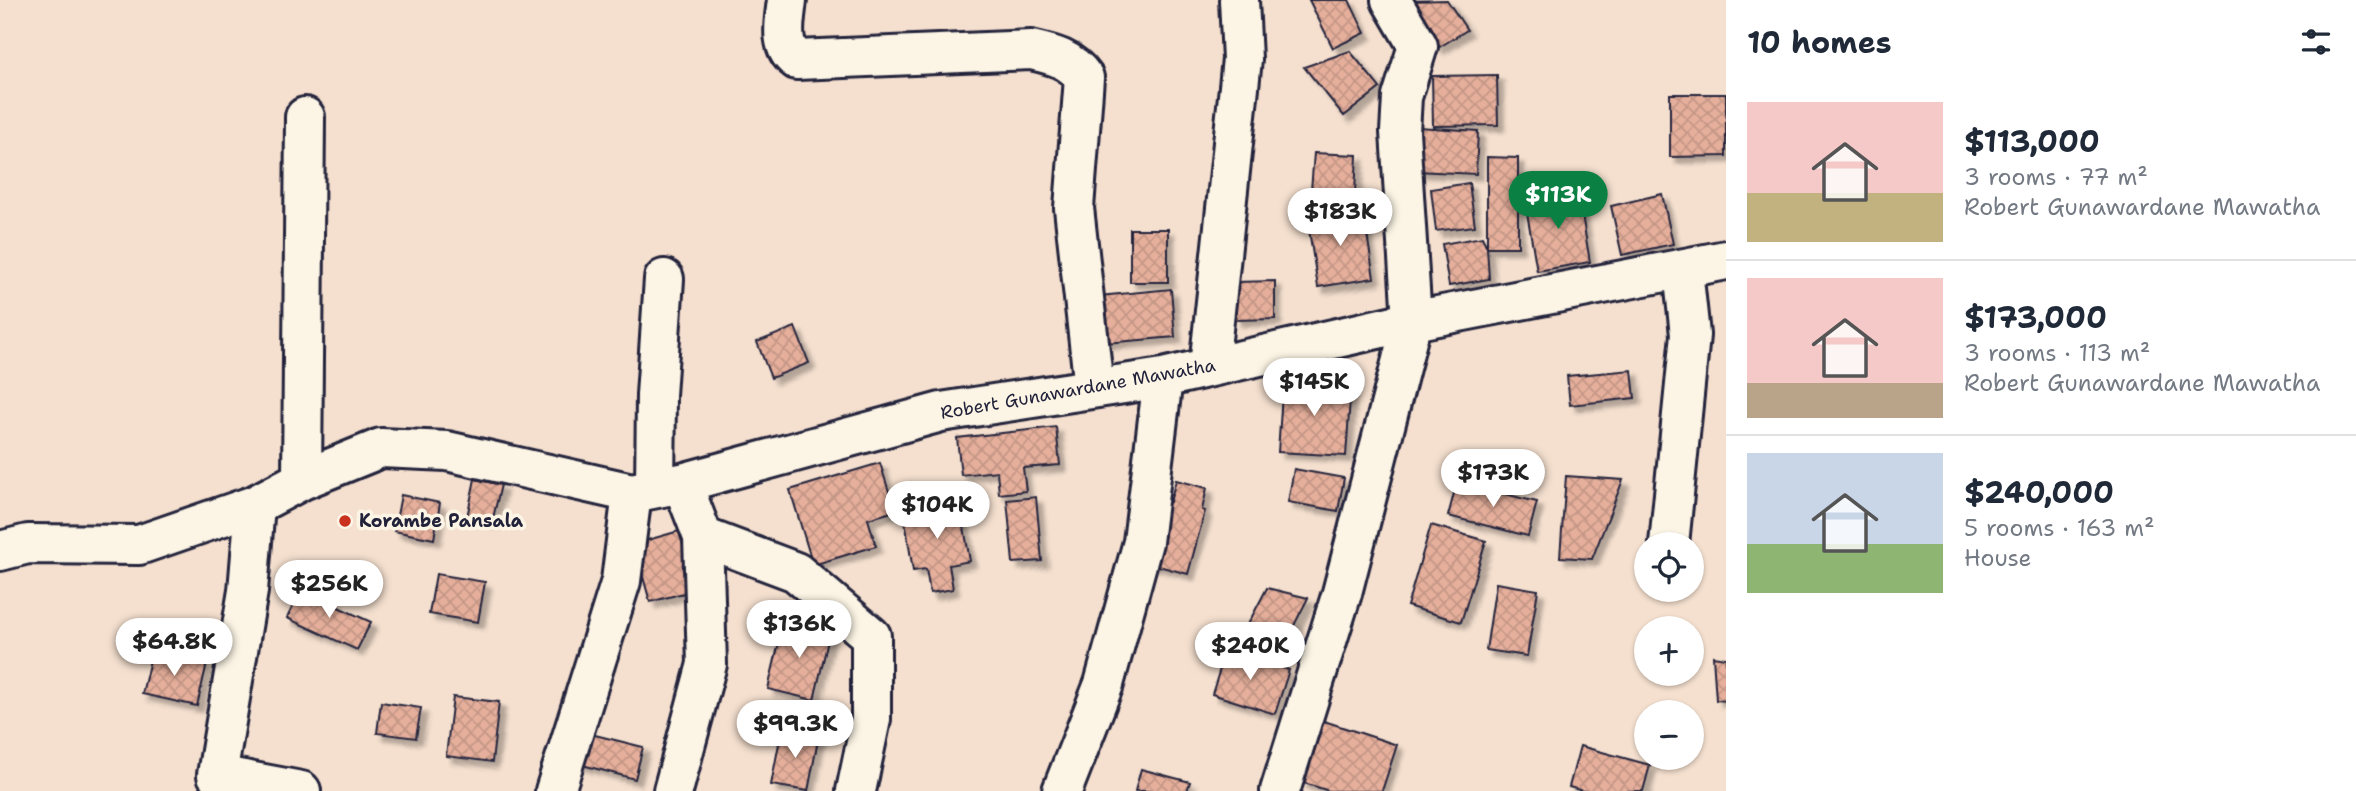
<!DOCTYPE html>
<html lang="en">
<head>
<meta charset="utf-8">
<style>
  :root { --surface:#fff; --page:#f6f6f7; --text:#1f2937; --muted:#747a83; --line:#e0e1e3; --accent:#0b8043 }
  body { margin:0; font-family:"Shantell Sans",sans-serif; background:var(--page); color:var(--text); height:100vh; display:flex; flex-direction:column; font-size:26px; white-space:nowrap }
  * { box-sizing:border-box; margin:0 }
  p { font-size:23px; color:var(--muted) }
  .icon { flex:none; width:38px; height:38px; fill:none; stroke:currentColor; stroke-width:2; stroke-linecap:round; stroke-linejoin:round }
  .map { position:relative; flex:1; overflow:hidden }
  .details { display:flex; flex-direction:column; background:var(--surface); width:630px }
  .details>* { flex:none }
  .buttons { position:absolute; left:1634px; top:532px; display:grid; gap:14px }
  .buttons a { display:grid; place-items:center; width:70px; height:70px; border-radius:50%; background:var(--surface); box-shadow:0 2px 5px #0004; font-size:35px }
  .price { position:absolute; translate:-50% -60px; padding:0 16px; border-radius:24px; background:#fff; color:#222; font-size:23px; line-height:46px; filter:drop-shadow(0 2px 4px #0008) }
  .price::after { content:''; position:absolute; left:50%; top:42px; width:21px; height:16px; margin-left:-10px; background:inherit; clip-path:polygon(0 0,100% 0,50% 100%) }
  .price.active { background:var(--accent); color:#fff }
  ul { padding:0; list-style:none }
  li { display:flex; align-items:center; gap:21px; height:175px; padding:0 21px }
  li+li { border-top:2px solid var(--line) }
  li span { display:grid; place-items:center; flex:none; width:196px; height:140px; border-radius:0px; color:#555 }
  li>.icon { margin-inline-start:auto }
  span .icon { width:84px; height:84px; fill:#fffc; stroke-width:1 }
  li b { font-size:30px }
  h2 { display:flex; justify-content:space-between; align-items:center; height:84px; padding:0 21px; font-size:30px }
  main { display:flex; flex:1; min-height:0 }
  .map>svg:first-child { display:block }
</style>
</head>
<body>
<main>
<div class="map">
<svg width="1726" height="791" viewBox="0 0 1726 791">
  <defs>
    <pattern id="building-cross-hatch" width="8" height="8" patternUnits="userSpaceOnUse" patternTransform="scale(1.75)"><rect width="8" height="8" fill="#e5af9b"/><path d="M0 0l8 8M0 8l8-8" fill="none" stroke="#c49686"/></pattern>
    <filter id="shadow"><feDropShadow dx="6" dy="6" stdDeviation="2" flood-color="#0004"/></filter>
  </defs>
  <rect width="100%" height="100%" fill="#f5e0cf"/>
  <filter id="ink" filterUnits="userSpaceOnUse"><feTurbulence type="fractalNoise" baseFrequency=".0143" numOctaves="2"/><feDisplacementMap in="SourceGraphic" scale="14" xChannelSelector="R" yChannelSelector="G"/><feConvolveMatrix kernelMatrix="1 2 1 2 8 2 1 2 1" color-interpolation-filters="sRGB"/></filter>
  <g filter="url(#ink)">
    <path fill="url(#building-cross-hatch)" stroke="#22223b" stroke-width="2" filter="url(#shadow)" d="M1309 0H1349L1365 33 1333 48Z
      M1447 0 1467 30 1438 48 1407 1Z
      M1350 51 1380 88 1344 116 1304 67Z
      M1497 75 1498 125 1433 126 1432 76Z
      M1670 94H1726V156L1670 157Z
      M1403 126 1478 131 1476 174 1416 171Z
      M1314 153 1357 155 1355 193 1311 190Z
      M1487 157 1518 158V247H1487Z
      M1469 183 1475 226 1436 231 1431 189Z
      M1578 191 1590 262 1537 271 1525 201Z
      M1662 194 1673 244 1622 255 1611 206Z
      M1363 209 1374 278 1318 287 1307 217Z
      M1130 229H1168V282H1130Z
      M1482 237 1487 247 1489 279 1449 286 1442 244Z
      M1275 281V319L1235 320 1234 282Z
      M1171 289 1175 337 1094 344 1089 297Z
      M795 327 809 363 771 378 757 342Z
      M1632 370 1635 398 1570 405 1567 376Z
      M1283 380 1351 385 1346 456 1278 452Z
      M1056 427 1060 465 1023 468 1026 491 999 494 997 471 961 475 957 438Z
      M880 463 895 511 868 519 876 546 813 565 790 490Z
      M1294 469 1344 478 1338 511 1288 502Z
      M1566 476 1623 480 1592 559 1560 557Z
      M475 479 501 485 492 522 467 517Z
      M1176 480 1207 488 1202 510 1205 511 1188 574 1140 561 1157 499 1170 502Z
      M1457 482 1537 502 1528 536 1448 516Z
      M401 495 440 503 434 539 394 531Z
      M1036 497 1042 561 1013 563 1007 500Z
      M959 499 970 561 949 565 953 589 930 593 926 569 913 571 903 508Z
      M1431 525 1486 541 1461 622 1407 606Z
      M679 531 695 590 650 602 634 544Z
      M436 574 485 582 478 622 429 614Z
      M1496 583 1538 590 1527 656 1486 650Z
      M1267 588 1308 598 1283 647 1246 628Z
      M301 590 371 622 357 650 287 618Z
      M784 621 830 632 814 700 768 689Z
      M1226 650 1289 670 1275 714 1212 694Z
      M152 651 207 663 197 706 142 694Z
      M1713 656 1726 658V701L1716 700Z
      M453 697 499 702 492 762 446 756Z
      M381 702 421 708 416 738 377 733Z
      M1321 720 1397 745 1382 791H1329L1301 782Z
      M782 728 819 735 808 791 771 785Z
      M579 731 643 747 635 779 571 762Z
      M1580 746 1650 765 1643 791H1583L1569 787Z
      M1141 769 1190 782 1187 791H1135Z"/>
    <g fill="none" stroke-linecap="round" stroke-linejoin="round">
      <defs>
        <path id="minor" d="M787 0C785 20 778 46 797 60L1031 50C1053 55 1071 59 1084 78L1074 208 1094 388
          M1209 367 1242 59 1239 0
          M302 480 305 117
          M655 488 656 395 664 279
          M255 505 248 591 217 775 301 791
          M703 537 796 572 871 636V719L856 791
          M1669 544 1690 335 1683 270
          M0 551 28 544 139 545 255 505 302 480 381 448 447 451 632 493 682 483 941 412 1163 378 1412 321 1726 260
          M555 791 621 581 632 493
          M673 791 707 664 703 537 682 483
          M1062 791 1104 684 1143 542 1163 378
          M1280 791 1342 593 1412 321 1400 132 1402 97 1418 46 1391 0"/>
      </defs>
      <use href="#minor" stroke="#22223b" stroke-width="44"/>
      <use href="#minor" stroke="#fcf5e5" stroke-width="38"/>
    </g>
  </g>
  <circle fill="#c8321e" stroke="#fcf5e5" stroke-width="2.5" cx="345" cy="521" r="7"/>
  <g text-anchor="middle" stroke-width="7" stroke-linejoin="round" paint-order="stroke">
    <g font-size="18" fill="#22223b" stroke="#fcf5e5">
      <text transform="translate(1078 389) rotate(-10)" y="6">Robert Gunawardane Mawatha</text>
    </g>
    <g font-size="18" font-weight="bold" fill="#22223b" stroke="#fcf5e5" text-anchor="start">
      <text x="359" y="527">Korambe Pansala</text>
    </g>
  </g>
</svg>
<div class="buttons">
<a><svg class="icon" aria-label="locate" viewBox="0 0 24 24"><circle cx="12" cy="12" r="6"/><path d="M12 2v4M12 18v4M2 12h4M18 12h4"/></svg></a>
<a>+</a>
<a>−</a>
</div>
<b class="price active" style="left:1558px;top:231px">$113K</b>
<b class="price" style="left:1340px;top:248px">$183K</b>
<b class="price" style="left:1314px;top:418px">$145K</b>
<b class="price" style="left:1493px;top:509px">$173K</b>
<b class="price" style="left:937px;top:541px">$104K</b>
<b class="price" style="left:329px;top:620px">$256K</b>
<b class="price" style="left:799px;top:660px">$136K</b>
<b class="price" style="left:174px;top:678px">$64.8K</b>
<b class="price" style="left:1250px;top:682px">$240K</b>
<b class="price" style="left:795px;top:760px">$99.3K</b>
</div>
<section class="details">
<h2>10 homes<svg class="icon" aria-label="filters" viewBox="0 0 24 24"><path d="M4 7h16M4 17h16"/><circle cx="9" cy="7" r="2"/><circle cx="15" cy="17" r="2"/></svg></h2>
<ul>
<li><span style="background:linear-gradient(#f6c9c9 65%,#c2b280 0)"><svg class="icon" aria-label="home" viewBox="0 0 24 24"><path d="M3 11l9-7 9 7M6 9v11h12V9"/></svg></span><div><b>$113,000</b><p>3 rooms · 77 m²</p><p>Robert Gunawardane Mawatha</p></div></li>
<li><span style="background:linear-gradient(#f6c9c9 75%,#b9a48a 0)"><svg class="icon" aria-label="home" viewBox="0 0 24 24"><path d="M3 11l9-7 9 7M6 9v11h12V9"/></svg></span><div><b>$173,000</b><p>3 rooms · 113 m²</p><p>Robert Gunawardane Mawatha</p></div></li>
<li><span style="background:linear-gradient(#c9d6e8 65%,#8fb573 0)"><svg class="icon" aria-label="home" viewBox="0 0 24 24"><path d="M3 11l9-7 9 7M6 9v11h12V9"/></svg></span><div><b>$240,000</b><p>5 rooms · 163 m²</p><p>House</p></div></li>
</ul>
</section>
</main>
</body>
</html>
